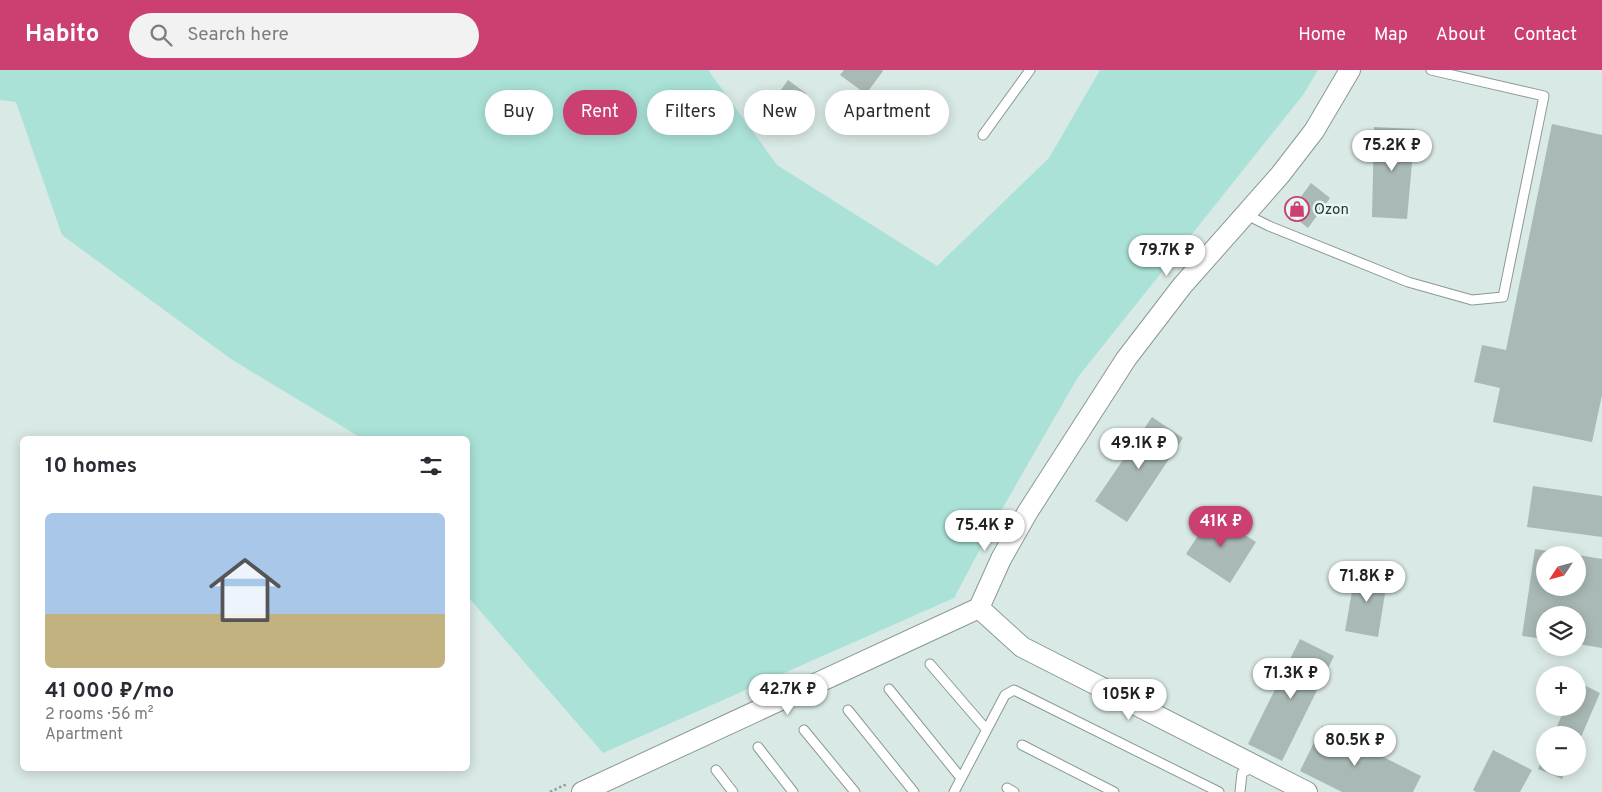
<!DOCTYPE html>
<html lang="en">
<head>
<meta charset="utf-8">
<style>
  :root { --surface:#fff; --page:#f2f2f3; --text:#2b2b33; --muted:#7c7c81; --line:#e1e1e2; --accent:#cb3f72 }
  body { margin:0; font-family:Overpass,sans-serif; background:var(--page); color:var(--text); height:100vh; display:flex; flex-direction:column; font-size:19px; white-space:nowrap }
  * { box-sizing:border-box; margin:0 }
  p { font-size:16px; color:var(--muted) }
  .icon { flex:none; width:28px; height:28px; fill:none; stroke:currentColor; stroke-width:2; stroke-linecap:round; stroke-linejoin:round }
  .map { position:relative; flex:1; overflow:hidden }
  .panel { position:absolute; left:20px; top:366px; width:450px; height:335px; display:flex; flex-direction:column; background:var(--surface); border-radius:8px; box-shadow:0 2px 12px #0003 }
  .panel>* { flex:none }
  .hud { position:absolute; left:485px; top:20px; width:475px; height:45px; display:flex; gap:10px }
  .needle { width:32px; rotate:234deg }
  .buttons { position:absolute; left:1536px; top:476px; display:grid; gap:10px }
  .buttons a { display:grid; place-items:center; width:50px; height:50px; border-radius:50%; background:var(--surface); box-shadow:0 2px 12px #0003; font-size:25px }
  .price { position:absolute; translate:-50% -42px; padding:0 11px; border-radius:18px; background:#fff; color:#222; font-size:16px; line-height:32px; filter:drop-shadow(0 1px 2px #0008) }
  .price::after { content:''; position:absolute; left:50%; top:30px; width:15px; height:11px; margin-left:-8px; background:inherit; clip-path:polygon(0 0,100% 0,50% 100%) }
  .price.on { background:var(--accent); color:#fff }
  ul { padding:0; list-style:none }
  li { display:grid; align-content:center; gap:10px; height:265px; padding:0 25px }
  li+li { border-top:1px solid var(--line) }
  li span { display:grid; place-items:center; height:155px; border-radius:8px; color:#555 }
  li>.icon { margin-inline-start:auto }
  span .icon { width:90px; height:90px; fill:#fffc; stroke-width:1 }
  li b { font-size:21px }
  h2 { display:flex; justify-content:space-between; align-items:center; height:60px; padding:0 25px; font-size:21px }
  .chip { padding:0 18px; border-radius:22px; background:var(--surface); box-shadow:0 2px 12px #0003; font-size:18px; line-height:45px }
  .chip.on { background:var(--accent); color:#fff }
  header { display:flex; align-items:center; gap:30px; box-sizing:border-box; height:70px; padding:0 25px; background:var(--accent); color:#fff }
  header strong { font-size:24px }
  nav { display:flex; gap:28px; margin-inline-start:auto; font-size:18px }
  .search { width:350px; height:45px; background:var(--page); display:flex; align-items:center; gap:12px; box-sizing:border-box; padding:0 18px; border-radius:28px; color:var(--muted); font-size:19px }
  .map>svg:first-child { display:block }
</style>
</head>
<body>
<header>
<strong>Habito</strong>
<div class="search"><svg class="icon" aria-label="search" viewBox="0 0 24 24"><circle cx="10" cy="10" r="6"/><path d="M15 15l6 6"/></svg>Search here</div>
<nav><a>Home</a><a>Map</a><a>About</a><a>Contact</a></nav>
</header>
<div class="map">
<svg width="1602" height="722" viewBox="0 0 1602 722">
  <rect width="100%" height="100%" fill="#d9e9e6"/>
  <path fill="#aae2d8" d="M0 0H708L777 95 937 196 1049 88 1100 0H1318L1303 25 1078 307 994 453 954 528 603 683 468 527V369H363L231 289 62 165 16 32 0 30Z"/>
  <path fill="#a9b9b6" d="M844 0H882L883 1 866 24 840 5Z
    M788 10 807 24 794 40 776 27Z
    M1552 54 1602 65V325L1592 372 1493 352 1500 318 1474 312 1482 275 1506 280Z
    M1374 57 1415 59 1407 149 1372 147Z
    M1311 113 1330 128 1308 158 1289 143Z
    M1152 347 1183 368 1127 452 1095 431Z
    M1533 416 1602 426V467L1527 457Z
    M1212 444 1256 472 1230 513 1186 484Z
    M1535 479 1568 484 1545 485V518H1578V485L1602 489V578L1578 574V545H1545V569L1522 566Z
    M1356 499 1388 505 1378 567 1345 561Z
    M1300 569 1334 586 1282 691 1248 674Z
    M1578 612 1600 623 1578 674V665H1553L1565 638H1578Z
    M1322 656 1421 706 1413 722H1342L1300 701Z
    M1493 680 1532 700 1520 722H1476L1473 720Z
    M1545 683V698H1567L1562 709 1538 699Z"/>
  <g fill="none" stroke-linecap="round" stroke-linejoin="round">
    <defs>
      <path id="service" d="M983 65 1030 0
        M1245 144 1269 156 1408 212 1472 230 1503 227 1544 26 1431 0
        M930 594 986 659
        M889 619 961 708
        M848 640 914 722
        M804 660 855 722
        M1022 675 1114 722
        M758 677 793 722
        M716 700 733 722
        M1007 718 1014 722
        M954 722 1005 625 1014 620 1219 722
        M1240 722 1242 703 1255 696"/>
      <path id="tertiary" d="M979 538 1001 489 1027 443 1126 289 1182 216 1280 105 1314 61 1350 0
        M979 538 1022 577 1307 722
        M582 722 979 538"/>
    </defs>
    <use href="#service" stroke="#8a9996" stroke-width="11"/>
    <use href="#tertiary" stroke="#8a9996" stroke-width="22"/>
    <path stroke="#929e9c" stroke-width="2.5" stroke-dasharray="2.5 2.5" stroke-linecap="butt" d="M550 722 567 714"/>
    <use href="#service" stroke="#fff" stroke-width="9"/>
    <use href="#tertiary" stroke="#fff" stroke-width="20"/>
  </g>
  <defs>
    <symbol id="shop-ring" viewBox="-11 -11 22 22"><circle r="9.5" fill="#e6f7f3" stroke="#cb3f72" stroke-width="1.5"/><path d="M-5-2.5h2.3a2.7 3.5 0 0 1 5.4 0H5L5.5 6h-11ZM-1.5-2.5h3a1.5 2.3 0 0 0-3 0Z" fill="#cb3f72"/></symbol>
  </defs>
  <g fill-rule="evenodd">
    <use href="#shop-ring" x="1283" y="125" width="28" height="28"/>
  </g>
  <g text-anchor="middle" stroke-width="5" stroke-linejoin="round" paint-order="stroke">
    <g font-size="15" fill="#2d3432" stroke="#e6f7f3" text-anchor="start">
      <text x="1314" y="144">Ozon</text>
    </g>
  </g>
</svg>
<div class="buttons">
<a><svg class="needle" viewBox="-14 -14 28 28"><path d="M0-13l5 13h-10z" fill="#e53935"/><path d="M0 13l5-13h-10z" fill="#7c7c81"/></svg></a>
<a><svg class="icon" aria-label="layers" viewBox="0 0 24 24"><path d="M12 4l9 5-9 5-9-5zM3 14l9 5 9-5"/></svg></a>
<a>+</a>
<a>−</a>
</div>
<b class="price" style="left:1392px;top:102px">75.2K ₽</b>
<b class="price" style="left:1167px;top:207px">79.7K ₽</b>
<b class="price" style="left:1139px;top:400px">49.1K ₽</b>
<b class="price on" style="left:1221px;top:478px">41K ₽</b>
<b class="price" style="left:985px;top:482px">75.4K ₽</b>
<b class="price" style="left:1367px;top:533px">71.8K ₽</b>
<b class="price" style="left:1291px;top:630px">71.3K ₽</b>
<b class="price" style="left:788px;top:646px">42.7K ₽</b>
<b class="price" style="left:1129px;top:651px">105K ₽</b>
<b class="price" style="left:1355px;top:697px">80.5K ₽</b>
<div class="hud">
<a class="chip">Buy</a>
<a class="chip on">Rent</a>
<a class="chip">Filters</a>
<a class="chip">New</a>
<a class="chip">Apartment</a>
</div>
<section class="panel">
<h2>10 homes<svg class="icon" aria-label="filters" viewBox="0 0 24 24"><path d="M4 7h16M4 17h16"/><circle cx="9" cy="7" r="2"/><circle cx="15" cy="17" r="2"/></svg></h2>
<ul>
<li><span style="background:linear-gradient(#a9c7e8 65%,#c2b280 0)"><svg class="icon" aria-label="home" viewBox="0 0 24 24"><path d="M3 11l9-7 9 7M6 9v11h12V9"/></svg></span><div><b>41 000 ₽/mo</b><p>2 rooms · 56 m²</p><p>Apartment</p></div></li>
</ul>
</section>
</div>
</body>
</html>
